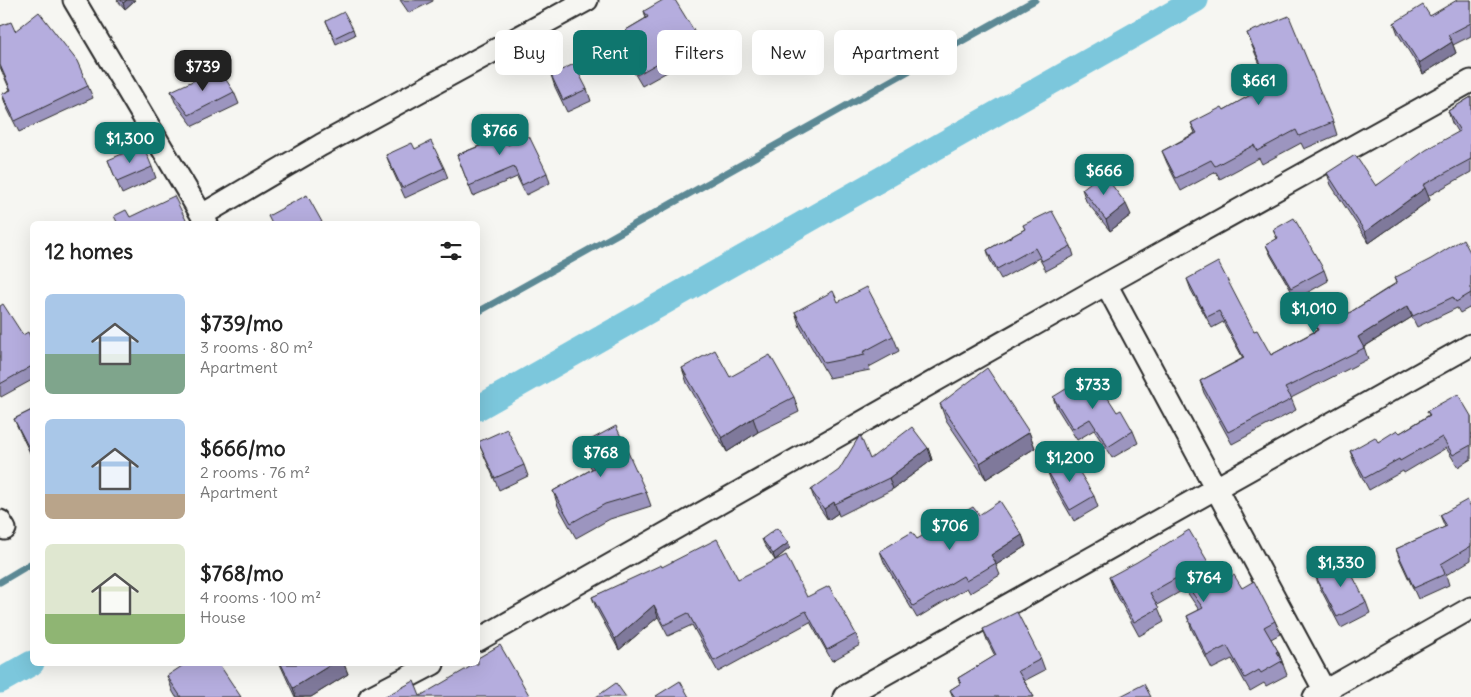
<!DOCTYPE html>
<html lang="en">
<head>
<meta charset="utf-8">
<style>
  :root { --surface:#fff; --page:#f2f2f2; --text:#222; --muted:#767676; --accent:#0f766e }
  body { margin:0; font-family:Delius,sans-serif; background:var(--page); color:var(--text); height:100vh; display:flex; flex-direction:column; font-size:19px; white-space:nowrap }
  * { box-sizing:border-box; margin:0 }
  p { font-size:16px; color:var(--muted) }
  .icon { flex:none; width:28px; height:28px; fill:none; stroke:currentColor; stroke-width:2; stroke-linecap:round; stroke-linejoin:round }
  .map { position:relative; flex:1; overflow:hidden }
  .side { position:absolute; left:30px; top:221px; width:450px; height:445px; display:flex; flex-direction:column; background:var(--surface); border-radius:8px; box-shadow:0 5px 20px #0002 }
  .side>* { flex:none }
  .hud { position:absolute; left:495px; top:30px; width:475px; height:45px; display:flex; gap:10px }
  .price { position:absolute; translate:-50% -42px; padding:0 11px; border-radius:10px; background:var(--accent); color:#fff; font-size:16px; line-height:32px; filter:drop-shadow(0 1px 2px #0008) }
  .price::after { content:''; position:absolute; left:50%; top:30px; width:15px; height:11px; margin-left:-8px; background:inherit; clip-path:polygon(0 0,100% 0,50% 100%) }
  .price.current { background:#222; color:#fff }
  ul { padding:0; list-style:none }
  li { display:flex; align-items:center; gap:15px; height:125px; padding:0 15px }
  li span { display:grid; place-items:center; flex:none; width:140px; height:100px; border-radius:8px; color:#555 }
  li>.icon { margin-inline-start:auto }
  span .icon { width:60px; height:60px; fill:#fffc; stroke-width:1 }
  li b { font-size:21px }
  h2 { display:flex; justify-content:space-between; align-items:center; height:60px; padding:0 15px; font-size:21px }
  .chip { padding:0 18px; border-radius:8px; background:var(--surface); box-shadow:0 5px 20px #0002; font-size:18px; line-height:45px }
  .chip.current { background:var(--accent); color:#fff }
  .map>svg:first-child { display:block }
</style>
</head>
<body>
<div class="map">
<svg width="1471" height="697" viewBox="0 0 1471 697">
  <rect width="100%" height="100%" fill="#f6f6f2"/>
  <filter id="ink" filterUnits="userSpaceOnUse"><feTurbulence type="fractalNoise" baseFrequency=".02" numOctaves="2"/><feDisplacementMap in="SourceGraphic" scale="10" xChannelSelector="R" yChannelSelector="G"/><feConvolveMatrix kernelMatrix="1 2 1 2 8 2 1 2 1" color-interpolation-filters="sRGB"/></filter>
  <g filter="url(#ink)">
    <g fill="none" stroke-linecap="round" stroke-linejoin="round">
      <path stroke="#5c8995" stroke-width="7" d="M478 312 1035 0
        M0 582 32 563"/>
      <path stroke="#7cc7dc" stroke-width="25" d="M478 408 1196 0
        M0 681 32 663"/>
      <defs>
        <path id="street" d="M74 0 207 224
          M202 215 321 145 587 0
          M1106 284 1328 697
          M0 521 5 529
          M478 640 1106 284 1471 81
          M370 697 433 664
          M844 697 1471 345
          M1314 697 1471 608"/>
      </defs>
      <use href="#street" stroke="#2b2b2b" stroke-width="25"/>
      <use href="#street" stroke="#f6f6f2" stroke-width="21"/>
    </g>
    <path fill="#9c95bf" stroke="#2b2b2b" d="M117 0H135L125 9Z
      M400 0H433V1L409 13Z
      M1471 0V36L1453 45 1456 53 1423 74 1398 34 1394 23 1430 16Z
      M644 11 696 34 700 45 667 66 669 71 642 86 623 54 619 42 629 37 626 30 646 18Z
      M326 21 353 29 355 35 336 44Z
      M0 26 15 31 88 86 93 98 19 132 6 106 2 94 10 90 0 67Z
      M1247 33 1333 122 1337 135 1304 149 1301 143 1262 164 1259 158 1220 179 1216 172 1181 191 1167 163 1162 151 1195 133 1191 123 1224 110 1269 85 1252 46Z
      M551 75 587 89 591 101 567 112 555 87Z
      M171 91 234 92 239 104 193 126 175 102Z
      M1471 97V172L1428 196 1430 200 1369 243 1331 185 1327 173 1376 186 1458 133 1452 123 1448 111Z
      M474 123 508 145 547 173 550 183 526 195 517 177 473 196 457 155 484 144 477 133Z
      M415 149 444 168 448 178 405 198 390 165 386 155Z
      M108 160 152 167 156 178 122 194Z
      M1082 189 1131 215 1110 231 1086 201Z
      M1023 225 1071 246 1074 256 1046 271 1039 258 1001 279 990 260 987 250 1025 229Z
      M1273 230 1324 270 1328 281 1296 299 1271 256 1266 245 1277 239Z
      M1471 251V307L1460 313 1457 308 1417 327 1412 317 1364 347 1368 359 1291 398 1296 410 1232 444 1204 393 1200 381 1243 358 1223 322 1212 328 1191 290 1187 279 1254 331 1271 355 1317 330 1315 324 1346 315 1396 283 1394 278Z
      M838 302 893 336 899 351 869 367 870 370 829 378 800 327 795 312Z
      M0 306 23 335 32 341V380L1 397 0 395Z
      M682 368 730 377 794 397 799 412 758 432 727 452 687 383Z
      M1053 397 1117 412 1133 431 1138 443 1112 458 1094 430 1077 440 1057 408Z
      M940 404 1029 432 1035 448 986 479 946 420Z
      M32 410V457L19 430 14 419Z
      M1427 411 1471 416V459L1458 467 1446 448 1404 473 1403 471 1369 490 1354 462 1350 451 1378 442 1400 433 1429 415Z
      M478 442 524 465 528 476 499 490 483 453Z
      M581 445 646 492 651 506 610 519 576 538 558 506 553 491 592 469 586 459Z
      M928 448 932 460 893 489 839 516 838 513 828 520 815 501 811 490 870 459Z
      M1047 470 1094 496 1098 507 1074 521 1051 481Z
      M1471 507V560L1446 575 1449 585 1418 599 1400 560 1396 549 1445 527 1440 515Z
      M979 515 1022 535 1026 546 996 565 1000 575 970 593 967 588 917 618 884 562 880 551 917 539Z
      M762 539 790 548 775 560 764 544Z
      M662 567 738 579 807 597 856 634 860 645 832 661 810 622 718 672 692 625 668 636 658 617 619 650 596 608 592 597Z
      M1214 572 1228 578 1242 588 1275 621 1280 634 1271 639 1278 651 1287 675 1266 686 1264 683 1250 691 1232 659 1212 669 1192 630 1187 616 1199 610 1185 589 1157 605 1164 622 1139 636 1114 590 1109 577Z
      M1315 575 1366 602 1370 613 1341 628 1319 586Z
      M983 629 1041 659 1045 670 1024 681 1034 697H953L950 690 960 684 958 678 995 656 987 640Z
      M280 664H344L348 674 311 697H295Z
      M167 676 241 697H176L173 692Z"/>
    <path fill="#7f799b" stroke="#2b2b2b" d="M127 0H135L125 9 123 3Z
      M1452 42 1456 53 1423 74 1419 63Z
      M1425 188 1430 200 1369 243 1365 232Z
      M1126 204 1131 215 1110 231 1106 220Z
      M1408 306 1412 317 1362 348 1358 337Z
      M753 418 758 432 727 452 722 438Z
      M1029 432 1035 448 986 479 980 463Z
      M928 448 932 460 893 489 889 478Z
      M834 502 838 513 828 520 824 509Z
      M1022 535 1026 546 996 565 991 555Z
      M788 543 790 548 775 560 773 554Z
      M654 605 658 617 619 650 615 639Z
      M1278 651 1283 664V665L1276 652Z
      M332 664H344L348 674 311 697H296L293 688Z"/>
    <path fill="#b5adde" stroke="#2b2b2b" d="M121 0H127L123 3Z
      M663 0H675L696 34 662 55 665 59 637 75 619 42 630 36 626 30 648 17 644 11Z
      M1457 0H1471V23L1448 35 1452 42 1419 63 1394 23 1423 5 1430 16Z
      M39 12 77 61 88 86 15 121 2 94 11 90 0 65V26L11 22 15 31Z
      M344 12 353 29 334 38 326 21Z
      M1289 16 1333 122 1299 136 1296 130 1257 151 1254 145 1215 166 1211 160 1176 178 1162 151 1197 133 1191 123 1222 107 1224 110 1270 84 1247 33Z
      M574 64 587 89 563 100 551 75Z
      M219 69 234 92 189 115 171 91Z
      M1471 97V159L1423 185 1425 188 1365 232 1327 173 1355 155 1376 186 1426 150 1460 131 1448 111Z
      M491 114 508 145 529 136 547 173 522 185 514 167 469 186 457 155 485 144 474 123Z
      M431 141 444 168 402 188 386 155 412 143 415 149Z
      M143 145 152 167 117 182 108 160Z
      M1103 173 1126 204 1106 220 1082 189Z
      M307 195 322 222 318 224H272L268 216Z
      M174 196 188 224H118L114 216 126 210 130 217Z
      M1052 211 1071 246 1042 261 1035 248 997 269 987 250 1025 229 1023 225Z
      M1294 218 1324 270 1291 288 1266 245 1278 238 1273 230Z
      M1463 239 1470 252 1471 251V293L1456 302 1453 297 1413 316 1408 306 1358 337 1364 348 1285 388 1292 399 1228 432 1200 381 1244 358 1219 311 1207 317 1187 279 1218 262 1254 331 1257 330 1271 355 1318 330 1315 324 1343 309 1346 315 1397 283 1394 278 1431 259Z
      M867 287 893 336 863 352 865 355 824 363 795 312 833 291 838 302Z
      M3 304 23 335 28 332 32 341V366L0 384V306Z
      M715 350 730 377 770 355 794 397 753 418 722 438 682 368Z
      M987 368 1029 432 980 463 940 404Z
      M1092 373 1117 412 1121 410 1133 431 1108 447 1090 419 1073 429 1053 397Z
      M1458 394 1471 416V445L1453 455 1442 437 1400 461 1399 459 1365 478 1350 451 1375 437 1378 442 1397 430 1400 433 1430 415 1427 411Z
      M32 410V448L30 450 14 419Z
      M616 426 646 492 605 504 571 523 553 491 594 468 581 445Z
      M912 427 928 448 889 478 835 504 834 502 824 509 811 490 839 470 860 435 870 459Z
      M507 429 524 465 495 478 478 442Z
      M1070 456 1094 496 1070 510 1047 470Z
      M1467 500 1471 507V546L1441 564 1445 574 1414 588 1396 549 1447 526 1440 515Z
      M1000 501 1022 535 991 555 996 563 966 581 963 576 913 606 880 551 912 532 917 539 973 507 979 515Z
      M777 528 788 543 773 554 762 539Z
      M1189 530 1214 572 1221 567 1228 578 1234 575 1242 588 1254 581 1275 621 1264 627 1278 651 1276 652 1282 661 1261 673 1259 670 1245 678 1227 646 1207 656 1187 616 1203 608 1180 576 1150 593 1159 608 1134 622 1109 577 1137 562Z
      M717 539 738 579 786 555 807 597 829 586 856 634 827 650 806 611 714 661 688 613 664 625 654 605 615 639 592 597 661 565 662 567Z
      M1344 559 1366 602 1337 617 1315 575Z
      M1017 612 1041 659 1018 671 1034 697H955L950 690 961 683 958 678 996 655 983 629Z
      M500 645 529 695 525 697H384L414 681 420 696 475 664H478V658Z
      M185 664H219L241 697H181L167 676Z
      M281 664H332L293 688Z
      M680 681 689 697H657L656 696Z
      M616 683 626 697H596Z
      M1144 684 1151 697H1119Z"/>
  </g>
</svg>
<b class="price current" style="left:203px;top:92px">$739</b>
<b class="price" style="left:1259px;top:106px">$661</b>
<b class="price" style="left:500px;top:156px">$766</b>
<b class="price" style="left:130px;top:164px">$1,300</b>
<b class="price" style="left:1104px;top:196px">$666</b>
<b class="price" style="left:1314px;top:334px">$1,010</b>
<b class="price" style="left:1093px;top:410px">$733</b>
<b class="price" style="left:601px;top:478px">$768</b>
<b class="price" style="left:1070px;top:483px">$1,200</b>
<b class="price" style="left:950px;top:551px">$706</b>
<b class="price" style="left:1341px;top:588px">$1,330</b>
<b class="price" style="left:1204px;top:603px">$764</b>
<div class="hud">
<a class="chip">Buy</a>
<a class="chip current">Rent</a>
<a class="chip">Filters</a>
<a class="chip">New</a>
<a class="chip">Apartment</a>
</div>
<section class="side">
<h2>12 homes<svg class="icon" aria-label="filters" viewBox="0 0 24 24"><path d="M4 7h16M4 17h16"/><circle cx="9" cy="7" r="2"/><circle cx="15" cy="17" r="2"/></svg></h2>
<ul>
<li><span style="background:linear-gradient(#a9c7e8 60%,#7fa58c 0)"><svg class="icon" aria-label="home" viewBox="0 0 24 24"><path d="M3 11l9-7 9 7M6 9v11h12V9"/></svg></span><div><b>$739/mo</b><p>3 rooms · 80 m²</p><p>Apartment</p></div></li>
<li><span style="background:linear-gradient(#a9c7e8 75%,#b9a48a 0)"><svg class="icon" aria-label="home" viewBox="0 0 24 24"><path d="M3 11l9-7 9 7M6 9v11h12V9"/></svg></span><div><b>$666/mo</b><p>2 rooms · 76 m²</p><p>Apartment</p></div></li>
<li><span style="background:linear-gradient(#dfe7d0 70%,#8fb573 0)"><svg class="icon" aria-label="home" viewBox="0 0 24 24"><path d="M3 11l9-7 9 7M6 9v11h12V9"/></svg></span><div><b>$768/mo</b><p>4 rooms · 100 m²</p><p>House</p></div></li>
</ul>
</section>
</div>
</body>
</html>
